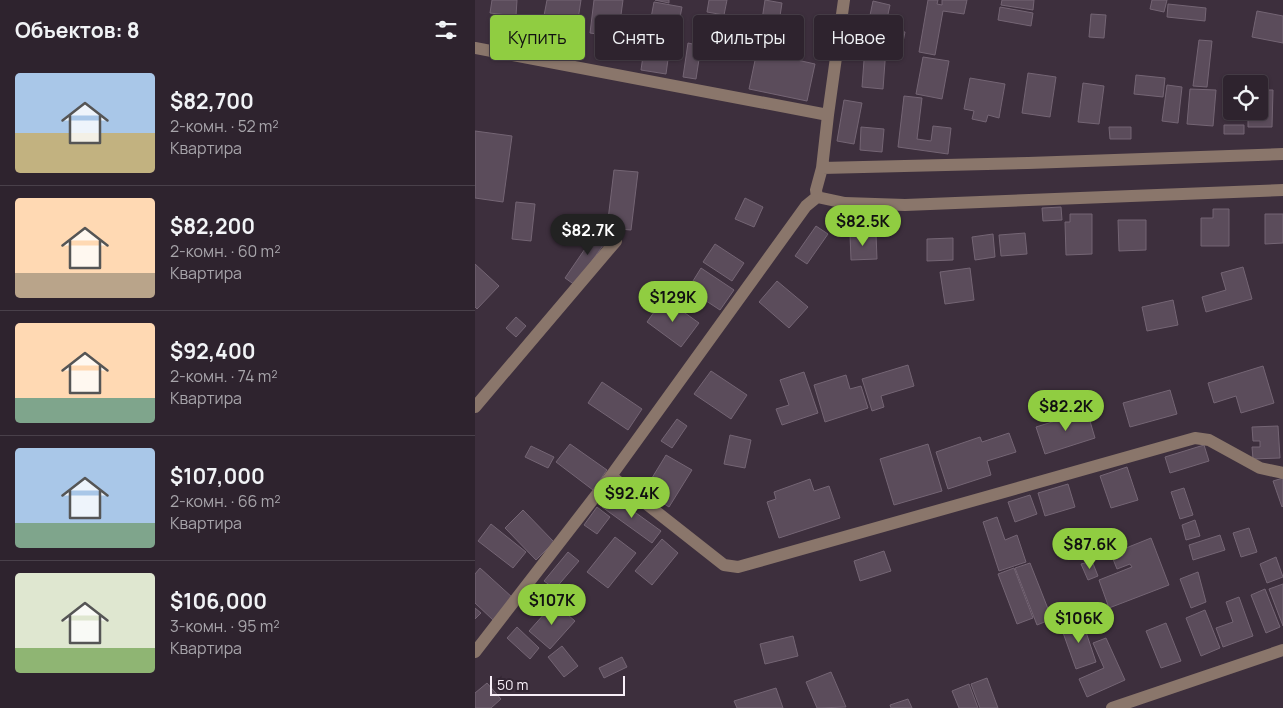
<!DOCTYPE html>
<html lang="ru">
<head>
<meta charset="utf-8">
<style>
  :root { --surface:#2e232e; --page:#362b36; --text:#f1f3f6; --muted:#a7a4aa; --line:#49404a; --accent:#90cd41 }
  body { margin:0; font-family:Manrope,sans-serif; background:var(--page); color:var(--text); height:100vh; display:flex; flex-direction:column; font-size:19px; white-space:nowrap }
  * { box-sizing:border-box; margin:0 }
  p { font-size:16px; color:var(--muted) }
  .icon { flex:none; width:28px; height:28px; fill:none; stroke:currentColor; stroke-width:2; stroke-linecap:round; stroke-linejoin:round }
  .map { position:relative; flex:1; overflow:hidden }
  .sheet { display:flex; flex-direction:column; background:var(--surface); width:475px }
  .sheet>* { flex:none }
  .top-card { position:absolute; left:15px; top:15px; width:475px; height:45px; display:flex; gap:10px }
  .buttons { position:absolute; left:748px; top:75px; display:grid; gap:10px }
  .buttons a { display:grid; place-items:center; width:45px; height:45px; border-radius:5px; background:var(--surface); box-shadow:0 1px 4px #0004,0 0 0 1px var(--line); font-size:25px }
  .scale { position:absolute; left:15px; bottom:12px; width:135px; box-sizing:border-box; padding-left:5px; border:2px solid #f8eff8; border-top:0; font-size:14px; line-height:18px; white-space:nowrap; color:#f8eff8; -webkit-text-stroke:4px #332633; paint-order:stroke }
  .price { position:absolute; translate:-50% -42px; padding:0 11px; border-radius:18px; background:var(--accent); color:#111; font-size:16px; line-height:32px; filter:drop-shadow(0 1px 2px #0008) }
  .price::after { content:''; position:absolute; left:50%; top:30px; width:15px; height:11px; margin-left:-8px; background:inherit; clip-path:polygon(0 0,100% 0,50% 100%) }
  .price.selected { background:#222; color:#fff }
  ul { padding:0; list-style:none }
  li { display:flex; align-items:center; gap:15px; height:125px; padding:0 15px }
  li+li { border-top:1px solid var(--line) }
  li span { display:grid; place-items:center; flex:none; width:140px; height:100px; border-radius:5px; color:#555 }
  li>.icon { margin-inline-start:auto }
  span .icon { width:60px; height:60px; fill:#fffc; stroke-width:1 }
  li b { font-size:21px }
  h2 { display:flex; justify-content:space-between; align-items:center; height:60px; padding:0 15px; font-size:21px }
  .chip { padding:0 18px; border-radius:5px; background:var(--surface); box-shadow:0 1px 4px #0004,0 0 0 1px var(--line); font-size:18px; line-height:45px }
  .chip.selected { background:var(--accent); color:#111 }
  main { display:flex; flex:1; min-height:0 }
  .map>svg:first-child { display:block }
</style>
</head>
<body>
<main>
<section class="sheet">
<h2>Объектов: 8<svg class="icon" aria-label="filters" viewBox="0 0 24 24"><path d="M4 7h16M4 17h16"/><circle cx="9" cy="7" r="2"/><circle cx="15" cy="17" r="2"/></svg></h2>
<ul>
<li><span style="background:linear-gradient(#a9c7e8 60%,#c2b280 0)"><svg class="icon" aria-label="home" viewBox="0 0 24 24"><path d="M3 11l9-7 9 7M6 9v11h12V9"/></svg></span><div><b>$82,700</b><p>2-комн. · 52 m²</p><p>Квартира</p></div></li>
<li><span style="background:linear-gradient(#ffd9b3 75%,#b9a48a 0)"><svg class="icon" aria-label="home" viewBox="0 0 24 24"><path d="M3 11l9-7 9 7M6 9v11h12V9"/></svg></span><div><b>$82,200</b><p>2-комн. · 60 m²</p><p>Квартира</p></div></li>
<li><span style="background:linear-gradient(#ffd9b3 75%,#7fa58c 0)"><svg class="icon" aria-label="home" viewBox="0 0 24 24"><path d="M3 11l9-7 9 7M6 9v11h12V9"/></svg></span><div><b>$92,400</b><p>2-комн. · 74 m²</p><p>Квартира</p></div></li>
<li><span style="background:linear-gradient(#a9c7e8 75%,#7fa58c 0)"><svg class="icon" aria-label="home" viewBox="0 0 24 24"><path d="M3 11l9-7 9 7M6 9v11h12V9"/></svg></span><div><b>$107,000</b><p>2-комн. · 66 m²</p><p>Квартира</p></div></li>
<li><span style="background:linear-gradient(#dfe7d0 75%,#8fb573 0)"><svg class="icon" aria-label="home" viewBox="0 0 24 24"><path d="M3 11l9-7 9 7M6 9v11h12V9"/></svg></span><div><b>$106,000</b><p>3-комн. · 95 m²</p><p>Квартира</p></div></li>
</ul>
</section>
<div class="map">
<svg width="808" height="708" viewBox="0 0 808 708">
  <rect width="100%" height="100%" fill="#3d2f3d"/>
  <path fill="#5b4c5b" stroke="#746574" d="M17 0H42L41 16 15 13Z
    M72 0H106L102 26 68 21Z
    M119 0H148L143 37 115 33Z
    M180 0H194V3Z
    M234 0H252L249 15 232 12Z
    M290 0 307 3 300 49 283 46Z
    M453 0H463L462 4 467 5V0H492L489 14 468 11 460 55 444 52Z
    M527 0H559L558 10 526 5Z
    M677 0H692L689 12 675 9Z
    M398 1 415 5 410 28 430 32 427 47 390 39Z
    M179 2 207 7 199 49 171 44Z
    M693 4 731 8 730 21 692 17Z
    M525 7 558 13 556 26 523 20Z
    M782 11 808 16V43L777 37Z
    M616 14 631 15 629 38 614 37Z
    M233 16 256 19 250 59 228 56Z
    M724 40 737 41 732 87 718 86Z
    M213 43 226 46 221 79 208 77Z
    M390 47 411 48 408 89 387 87Z
    M169 49 194 52 191 74 166 70Z
    M282 51 340 64 332 101 274 89Z
    M448 57 474 61 467 99 441 94Z
    M553 73 581 77 575 117 547 113Z
    M661 75 690 78 688 97 659 94Z
    M495 78 530 84 524 118 513 115 511 122 497 119 499 111 489 109Z
    M608 83 629 86 624 124 603 122Z
    M692 85 707 87 703 123 687 121Z
    M715 89 741 90 738 126 712 124Z
    M784 90H798L797 127H773V111H784Z
    M429 96 447 98 442 139 456 141 458 126 476 128 473 154 423 147Z
    M369 100 387 103 379 144 362 141Z
    M749 125H769V134H749Z
    M386 127 409 129 407 152 385 150Z
    M634 127H656V139H635Z
    M0 131 37 136 28 202 0 198Z
    M139 170 163 172 156 230 132 228Z
    M270 198 288 207 279 227 260 219Z
    M41 202 60 204 56 241 37 239Z
    M586 207 587 220 568 221 567 208Z
    M738 209H754V246H726V218H738Z
    M595 214H617V254L591 255 590 222H595Z
    M790 214H808V243L790 244Z
    M643 220H671V250L644 251Z
    M341 226 353 234 332 264 320 256Z
    M125 227 136 234 100 285 90 278Z
    M550 233 552 254 526 256 524 235Z
    M375 234H401L402 259 376 260Z
    M518 234 520 257 500 260 497 237Z
    M478 238V260L452 261V239Z
    M240 244 269 263 257 281 228 262Z
    M0 264 24 286 2 309 0 307Z
    M768 267 777 299 731 312 727 297 751 290 746 273Z
    M226 268 259 290 245 310 213 289Z
    M495 268 499 300 470 304 465 272Z
    M302 281 333 307 314 328 284 302Z
    M189 298 224 323 206 347 172 322Z
    M698 300 703 325 672 331 667 307Z
    M41 317 51 326 41 337 31 328Z
    M433 365 439 386 406 396 409 407 397 411 387 379Z
    M788 366 799 403 766 413 761 396 739 403 733 383Z
    M236 371 272 395 256 419 219 394Z
    M329 372 343 413 307 425 301 409 314 405 305 380Z
    M371 375 375 389 386 386 393 408 350 422 339 385Z
    M127 382 167 409 153 430 113 403Z
    M695 390 702 414 655 427 648 403Z
    M612 411 620 438 570 454 561 427Z
    M202 419 212 426 197 448 186 441Z
    M803 426 805 458 778 459 777 447H785V441H778L777 427Z
    M534 433 541 452 512 461 516 475 473 489 461 452 505 437 507 442Z
    M255 435 276 440 270 468 249 464Z
    M95 444 132 470 118 490 81 462Z
    M453 444 467 491 419 505 405 459Z
    M729 445 734 461 695 473 690 457Z
    M56 446 79 457 73 468 50 457Z
    M191 455 217 470 194 507 169 491Z
    M652 467 663 500 636 508 625 476Z
    M808 478V506L807 507 798 481Z
    M335 479 339 491 354 486 365 518 304 538 292 502 301 499 299 492Z
    M593 484 600 507 570 516 563 493Z
    M709 488 718 515 705 519 696 492Z
    M136 495 186 531 177 543 127 507Z
    M555 495 562 514 540 522 533 502Z
    M122 507 135 517 122 534 109 525Z
    M48 510 79 542 61 560 30 528Z
    M522 517 530 540 542 535 551 562 524 571 508 522Z
    M720 520 725 536 711 540 707 525Z
    M16 524 51 552 38 568 3 541Z
    M774 528 782 552 766 557 758 533Z
    M745 535 750 550 718 560 714 545Z
    M140 537 161 553 133 588 112 572Z
    M676 538 694 585 634 608 624 580 657 567 655 564 642 569 636 554Z
    M187 539 203 553 177 585 160 571Z
    M409 551 416 571 385 581 379 561Z
    M93 552 104 561 80 589 69 581Z
    M801 557 808 577 792 583 785 564Z
    M617 561 623 576 613 580 606 564Z
    M555 563 577 619 562 625 540 568Z
    M5 568 38 598 18 620 0 603V574Z
    M539 568 558 618 542 624 523 574Z
    M723 572 731 602 716 608 705 579Z
    M808 584V626L794 589Z
    M790 589 805 627 791 633 776 595Z
    M764 597 778 636 748 647 741 628 758 622 751 602Z
    M79 603 100 621 75 649 54 631Z
    M0 608 6 613 0 619Z
    M730 610 745 648 726 656 711 618Z
    M607 620 621 662 601 669 586 627Z
    M691 623 706 661 686 668 671 631Z
    M42 627 64 648 55 659 32 638Z
    M318 636 323 656 290 664 285 644Z
    M631 638 650 680 612 697 604 679 629 668 618 643Z
    M87 646 103 666 89 677 73 657Z
    M147 657 152 667 129 678 124 668Z
    M356 672 371 707 342 708 331 682Z
    M512 678 523 708H505L496 684Z
    M12 683 26 699 16 708H0V693Z
    M494 684 503 708H484L477 691Z
    M301 688 308 708H262L259 701Z
    M433 699 437 708H416L415 705Z"/>
  <g fill="none" stroke-linecap="round" stroke-linejoin="round">
    <path stroke="#8a766b" stroke-width="12" d="M0 48 353 115
      M347 168 553 163 808 154
      M342 197 370 203 430 205 808 190
      M0 407 141 241
      M136 476 249 565 263 567 720 438 734 440 785 468 808 473
      M0 652 136 476 331 206 342 197 341 190 347 168 353 115 369 0
      M637 708 808 650"/>
  </g>
</svg>
<div class="buttons">
<a><svg class="icon" aria-label="locate" viewBox="0 0 24 24"><circle cx="12" cy="12" r="6"/><path d="M12 2v4M12 18v4M2 12h4M18 12h4"/></svg></a>
</div>
<div class="scale">50 m</div>
<b class="price" style="left:388px;top:247px">$82.5K</b>
<b class="price selected" style="left:113px;top:256px">$82.7K</b>
<b class="price" style="left:198px;top:323px">$129K</b>
<b class="price" style="left:591px;top:432px">$82.2K</b>
<b class="price" style="left:157px;top:519px">$92.4K</b>
<b class="price" style="left:615px;top:570px">$87.6K</b>
<b class="price" style="left:77px;top:626px">$107K</b>
<b class="price" style="left:604px;top:644px">$106K</b>
<div class="top-card">
<a class="chip selected">Купить</a>
<a class="chip">Снять</a>
<a class="chip">Фильтры</a>
<a class="chip">Новое</a>
</div>
</div>
</main>
</body>
</html>
